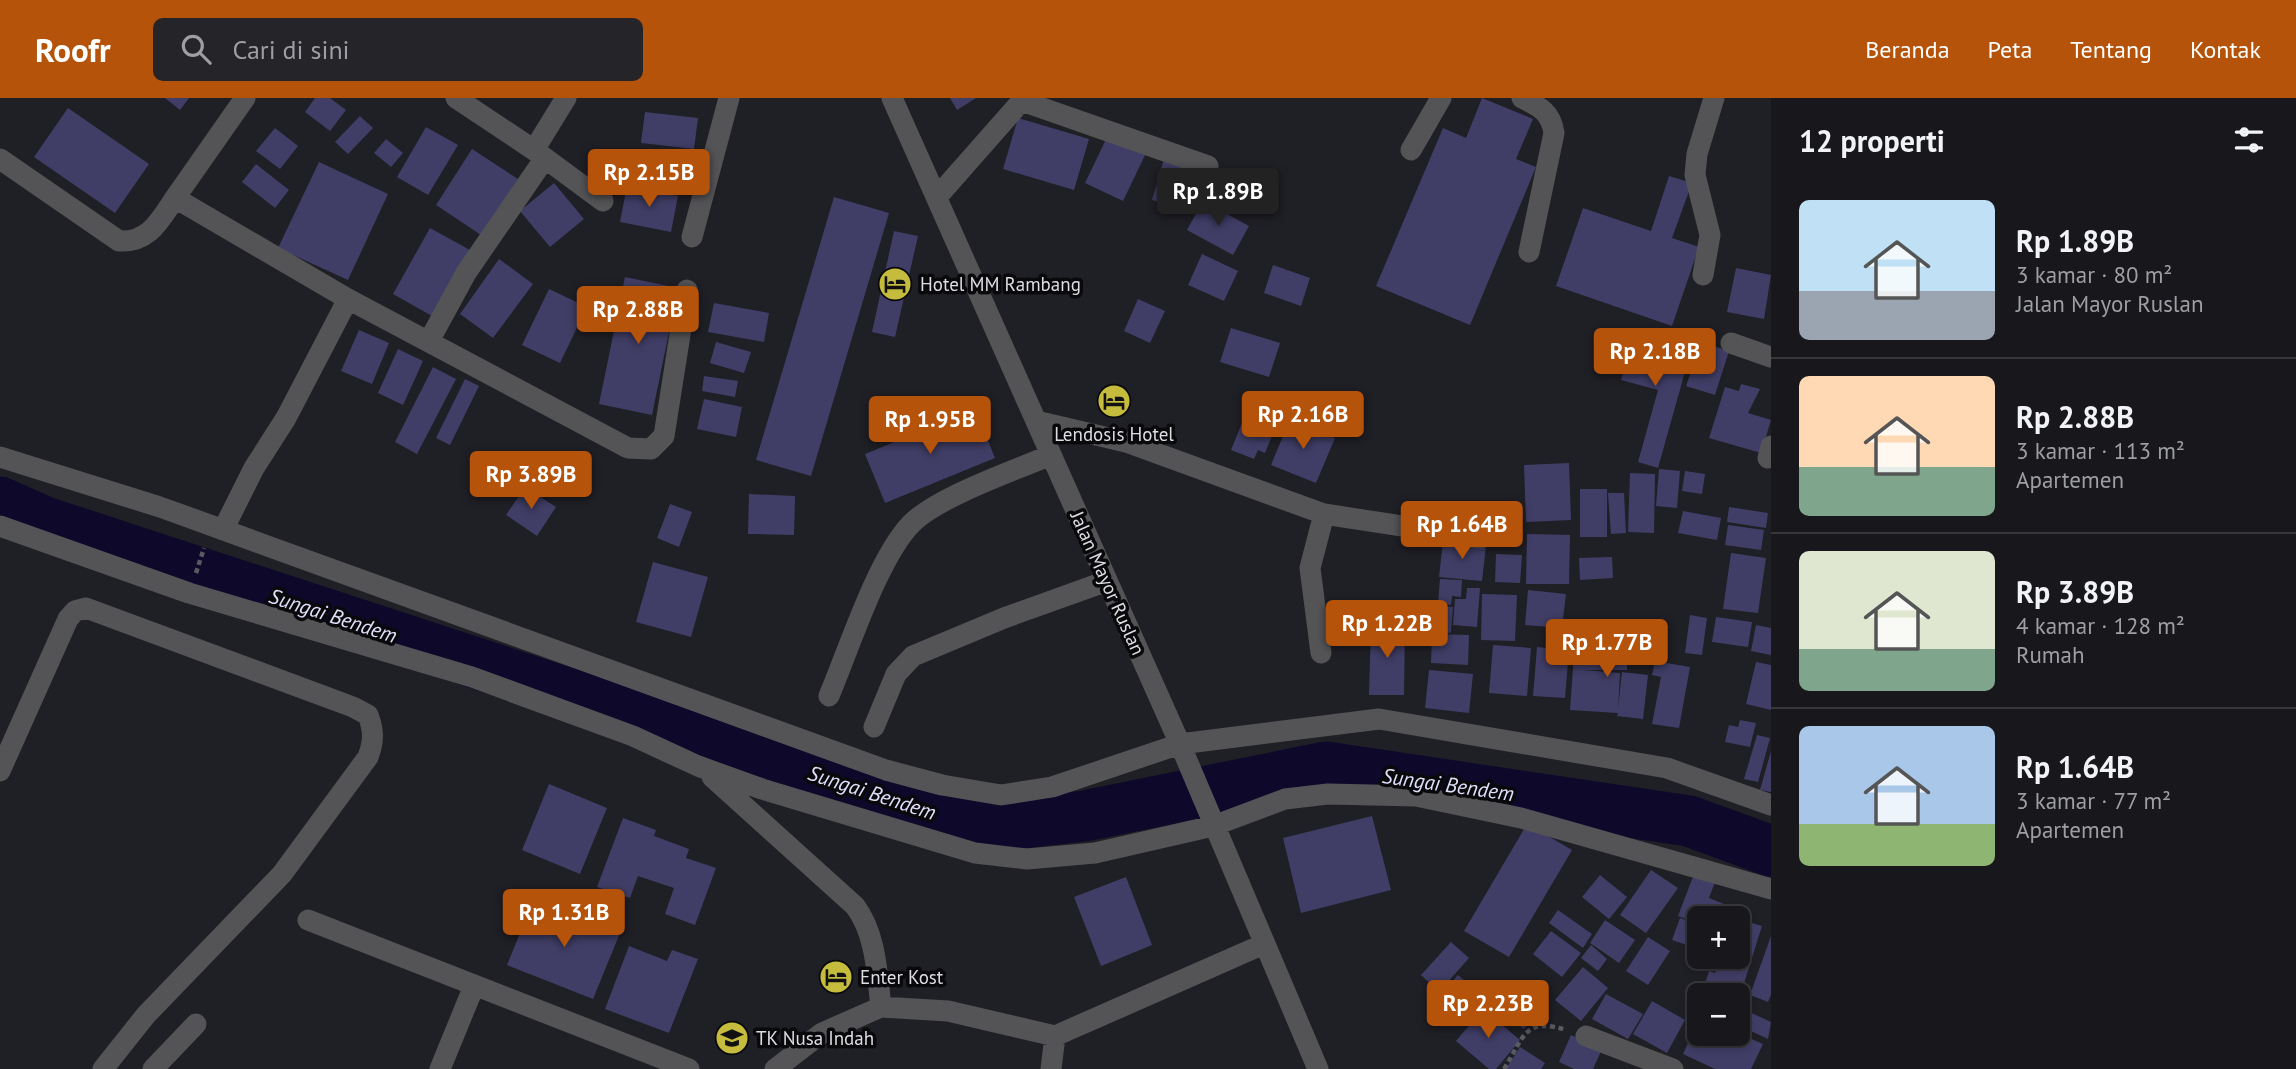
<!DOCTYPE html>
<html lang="id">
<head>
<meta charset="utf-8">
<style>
  :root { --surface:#17171c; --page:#242429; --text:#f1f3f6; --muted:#9e9fa3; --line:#36363b; --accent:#b45309 }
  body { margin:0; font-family:"PT Sans",sans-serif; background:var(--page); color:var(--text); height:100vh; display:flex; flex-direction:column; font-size:26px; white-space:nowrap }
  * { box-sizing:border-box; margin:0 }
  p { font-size:23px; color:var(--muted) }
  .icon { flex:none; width:38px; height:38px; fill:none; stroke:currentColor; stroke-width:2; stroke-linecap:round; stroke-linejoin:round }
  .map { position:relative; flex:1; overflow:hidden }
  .sheet { display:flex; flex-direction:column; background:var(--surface); width:525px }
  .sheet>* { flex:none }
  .buttons { position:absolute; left:1687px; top:808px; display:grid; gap:14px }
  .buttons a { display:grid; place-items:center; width:63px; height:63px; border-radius:10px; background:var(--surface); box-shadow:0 4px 10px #0003,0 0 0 2px var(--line); font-size:35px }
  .price { position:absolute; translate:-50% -60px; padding:0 16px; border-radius:7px; background:var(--accent); color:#fff; font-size:23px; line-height:46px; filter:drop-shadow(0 2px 4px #0008) }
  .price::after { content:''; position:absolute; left:50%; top:42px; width:21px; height:16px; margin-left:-10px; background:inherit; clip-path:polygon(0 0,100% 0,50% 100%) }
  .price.on { background:#222; color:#fff }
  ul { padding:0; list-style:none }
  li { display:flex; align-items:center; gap:21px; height:175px; padding:0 28px }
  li+li { border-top:2px solid var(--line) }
  li span { display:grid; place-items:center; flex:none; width:196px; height:140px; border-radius:10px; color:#555 }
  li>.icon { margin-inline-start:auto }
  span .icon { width:84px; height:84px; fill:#fffc; stroke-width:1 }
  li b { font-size:30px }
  h2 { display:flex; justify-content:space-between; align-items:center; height:84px; padding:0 28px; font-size:30px }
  header { display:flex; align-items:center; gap:42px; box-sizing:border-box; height:98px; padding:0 35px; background:var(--accent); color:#fff }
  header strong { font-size:33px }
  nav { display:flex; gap:38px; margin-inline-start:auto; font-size:24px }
  .search { width:490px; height:63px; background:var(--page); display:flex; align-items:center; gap:18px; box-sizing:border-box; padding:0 24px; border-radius:10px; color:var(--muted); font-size:26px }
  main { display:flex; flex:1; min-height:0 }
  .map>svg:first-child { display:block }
</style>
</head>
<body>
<header>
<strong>Roofr</strong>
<div class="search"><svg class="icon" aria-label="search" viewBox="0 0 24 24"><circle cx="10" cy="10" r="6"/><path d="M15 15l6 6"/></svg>Cari di sini</div>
<nav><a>Beranda</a><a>Peta</a><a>Tentang</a><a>Kontak</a></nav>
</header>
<main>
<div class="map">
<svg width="1771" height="971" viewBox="0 0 1771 971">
  <rect width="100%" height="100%" fill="#1f1f26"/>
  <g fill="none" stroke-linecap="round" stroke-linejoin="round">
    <path stroke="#0e082b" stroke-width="51" d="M0 404 45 424 980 730 1084 718 1326 669 1689 723 1771 753"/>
  </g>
  <path fill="#403e66" d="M165 0H189L180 12Z
    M315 0H330L346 12 330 33 305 14Z
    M950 0H976L957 12Z
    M1482 0 1533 21 1516 61 1536 69 1470 227 1376 188 1443 30 1466 40Z
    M68 10 149 66 115 115 34 59Z
    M645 14 698 20 694 51 641 45Z
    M360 18 373 30 348 56 335 44Z
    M1018 20 1089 41 1074 92 1003 71Z
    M426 29 458 47 428 97 397 79Z
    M275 30 298 48 280 71 256 53Z
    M1109 35 1147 53 1123 103 1085 85Z
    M386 41 403 55 391 69 374 55Z
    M472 51 518 81 481 137 436 107Z
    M1164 61 1188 69 1176 109 1152 102Z
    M319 64 388 96 348 182 278 150Z
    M256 66 289 92 275 110 242 84Z
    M1669 78 1692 85 1672 140 1699 149 1672 228 1556 188 1583 110 1651 133Z
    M554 85 584 121 550 149 520 113Z
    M627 88 678 98 671 134 620 124Z
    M834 99 889 115 811 378 756 362Z
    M1203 103 1249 128 1233 157 1187 132Z
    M430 130 470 152 432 218 393 196Z
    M894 133 918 138 895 239 872 234Z
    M1202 156 1238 173 1224 203 1188 187Z
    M499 161 533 186 493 240 460 216Z
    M1273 167 1310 180 1301 208 1264 195Z
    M1736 170 1771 177 1764 221 1727 214Z
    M625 179 678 190 652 317 599 306Z
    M549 191 587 209 560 265 522 247Z
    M1138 201 1165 213 1150 245 1124 233Z
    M714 205 769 215 764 244 708 234Z
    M1231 230 1280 245 1269 279 1220 264Z
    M1636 231 1668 240 1663 255 1688 263 1658 370 1638 364 1658 292 1621 282Z
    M359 232 389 245 372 286 341 273Z
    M716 244 751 254 744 275 710 265Z
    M1701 244 1729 253 1715 297 1686 288Z
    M398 251 423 263 403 307 378 295Z
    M433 269 456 281 417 356 395 344Z
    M704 278 738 283 735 299 702 293Z
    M465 281 479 288 450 347 436 340Z
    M1741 286 1760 291 1748 315 1771 322 1761 355 1709 340 1725 289 1739 293Z
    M704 301 742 309 736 339 697 331Z
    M1248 310 1278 323 1265 355 1258 352 1254 361 1231 352Z
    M975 311 995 360 885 405 865 356Z
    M1290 321 1335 340 1316 385 1271 367Z
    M1569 365 1571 422 1526 424 1524 367Z
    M1659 371 1680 373 1677 410 1656 408Z
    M1685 373 1705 376 1702 396 1682 393Z
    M1630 375 1655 376 1654 435 1628 434Z
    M525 389 556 409 537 438 506 417Z
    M1580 391H1607V439H1580Z
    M1608 395H1624L1626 435 1611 436Z
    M749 396 795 398 794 437 748 436Z
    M670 406 692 414 679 449 657 440Z
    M1729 409 1768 415 1766 430 1727 424Z
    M1683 413 1721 420 1717 442 1678 435Z
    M1728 427 1764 432 1761 452 1725 447Z
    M1527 436 1570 437 1569 486H1526Z
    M1443 443 1486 448 1482 483 1439 479Z
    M1731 455 1766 460 1758 515 1723 511Z
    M1496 456 1522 457 1520 485 1495 484Z
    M1612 459 1613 480 1580 482 1579 460Z
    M653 464 708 479 691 539 636 524Z
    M1440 481 1462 482 1461 499 1452 498 1451 507 1438 506Z
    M1467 490H1480L1477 529 1453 527 1455 501H1466Z
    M1528 492 1566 496 1562 530 1525 527Z
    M1482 496 1517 497 1515 543 1481 542Z
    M1439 508 1453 509 1451 535 1438 534Z
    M1690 517 1707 520 1702 557 1685 555Z
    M1716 519 1752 524 1748 549 1712 544Z
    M1371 527H1405L1404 597H1369Z
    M1756 527 1771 530V557L1751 553Z
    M1432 536 1469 537 1468 567 1431 565Z
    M1575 542H1627V547H1640L1639 565H1627V572H1583L1620 575 1618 611 1622 574 1648 577 1643 621 1617 618 1618 615 1570 612Z
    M1493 547 1531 550 1527 598 1489 595Z
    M1537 549 1569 552 1565 600 1533 598Z
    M1655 563 1690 569 1679 630 1652 626 1661 579 1652 577Z
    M1756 564 1771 567V612L1746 606Z
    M1429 572 1473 576 1469 615 1425 610Z
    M1740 622 1756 625 1750 649 1725 644 1729 627 1738 629Z
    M1757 637 1770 640 1758 684 1744 681Z
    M1771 653V694L1760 692Z
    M549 686 607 710 580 776 522 752Z
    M1372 718 1391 792 1301 815 1283 740Z
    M623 720 656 732 654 738 689 751 686 760 716 770 695 827 665 816 674 790 638 778 630 800 597 789Z
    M1527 726 1572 752 1509 859 1464 833Z
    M1696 771 1717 779 1709 800 1724 806 1719 821H1699V826L1678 818Z
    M1651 772 1678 790 1646 835 1620 817Z
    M1600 777 1627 799 1609 821 1582 799Z
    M1126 779 1152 847 1101 868 1074 799Z
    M534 801 620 835 593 901 507 867Z
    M1558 812 1592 836 1583 850 1549 825Z
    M1680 820 1699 827V851L1672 842Z
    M1738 821 1762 828 1740 898 1726 894 1724 898 1702 896 1709 873 1715 875 1720 859H1738Z
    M1605 822 1635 842 1619 865 1590 845Z
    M1551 833 1581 855 1562 879 1533 856Z
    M1771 838V897L1768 904 1750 897Z
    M1648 839 1670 853 1648 887 1626 873Z
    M1451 844 1469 860 1439 894 1421 877Z
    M1591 847 1607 861 1598 873 1581 860Z
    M629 848 667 863 672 852 698 861 669 935 605 911Z
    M1583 869 1608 890 1581 923 1555 902Z
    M1458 877 1486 901 1464 927 1435 903Z
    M1503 882 1540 910 1524 931 1487 903Z
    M1606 896 1643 916 1628 941 1592 921Z
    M1652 903 1685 922 1667 955 1633 936Z
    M1483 911 1520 942 1496 971H1489L1456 943Z
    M1743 911 1771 924 1768 941 1738 927Z
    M1699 921V936L1738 935 1763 946 1751 971H1715L1683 956Z
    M1571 937 1602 951 1593 971H1574L1559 964Z
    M1520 949 1545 965 1541 971H1506Z"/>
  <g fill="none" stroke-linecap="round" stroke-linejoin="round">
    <path stroke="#5a5a60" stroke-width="4.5" stroke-dasharray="5 3.5" stroke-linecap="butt" d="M196 475 204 450
      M1504 971C1524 939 1524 919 1566 932"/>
    <path stroke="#545457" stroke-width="21" d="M245 0 175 100 348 201 628 350 651 351 664 338 687 192
      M456 0 534 52
      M566 0 534 52 603 103
      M892 0 1180 646 1318 971
      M1522 0C1540 9 1551 14 1554 35L1529 154
      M1411 52 1441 0
      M0 61 119 143C149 145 160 122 175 100
      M937 99 1019 6 1028 5 1208 68
      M692 139 729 0
      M1703 177 1710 137 1695 77 1697 56 1714 0
      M429 243 466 175 545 60
      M1731 245 1771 259
      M1036 323 1126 344 1324 416 1481 440
      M0 359 160 409 886 672 942 687 1001 697 1052 689 1180 646 1379 621 1667 670 1771 707
      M1768 360 1771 348
      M0 428 189 495 472 579 633 638 698 668 762 691 975 755 1027 761 1095 755 1213 728 1285 701 1328 696 1416 698 1521 720 1771 791
      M223 432 254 370 286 320 348 201
      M1321 555 1310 470 1324 416
      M829 598C849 551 878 459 912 425 938 399 1015 372 1051 357
      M874 629 896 576 913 558 1004 520 1107 483
      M0 673 68 521 75 513 86 510 353 609 368 617C374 633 374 643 368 659L282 776 146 917 103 971
      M712 679 855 808C876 836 877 875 881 909
      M308 822 689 971
      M1586 938 1673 971
      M153 971 196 926
      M440 971 474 888
      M775 971 822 935 881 909 948 913 1055 938 1264 846
      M1051 971 1055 938"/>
  </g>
  <defs>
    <symbol id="hotel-disc" viewBox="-11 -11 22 22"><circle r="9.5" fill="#c5bc3d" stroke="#09090c"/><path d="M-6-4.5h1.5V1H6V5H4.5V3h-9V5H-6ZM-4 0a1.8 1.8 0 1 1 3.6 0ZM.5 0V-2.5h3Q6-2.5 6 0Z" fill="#111"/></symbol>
    <symbol id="school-disc" viewBox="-11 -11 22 22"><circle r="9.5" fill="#c5bc3d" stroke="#09090c"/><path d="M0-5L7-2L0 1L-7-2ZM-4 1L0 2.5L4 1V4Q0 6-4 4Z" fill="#111"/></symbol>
  </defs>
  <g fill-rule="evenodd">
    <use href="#hotel-disc" x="876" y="167" width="38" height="38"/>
    <use href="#hotel-disc" x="1095" y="284" width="38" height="38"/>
    <use href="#hotel-disc" x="817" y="860" width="38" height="38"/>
    <use href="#school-disc" x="713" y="921" width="38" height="38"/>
  </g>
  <g text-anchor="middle" stroke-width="7" stroke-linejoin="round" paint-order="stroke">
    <g font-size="19" fill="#dddde2" stroke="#09090c" text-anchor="start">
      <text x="920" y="193">Hotel MM Rambang</text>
      <text x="1114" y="343" text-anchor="middle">Lendosis Hotel</text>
      <text x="860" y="886">Enter Kost</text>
      <text x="756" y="947">TK Nusa Indah</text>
    </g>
    <g font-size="19" fill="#dddde2" stroke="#09090c">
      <text transform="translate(1108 485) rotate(66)" y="7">Jalan Mayor Ruslan</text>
    </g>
    <g font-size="21" font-style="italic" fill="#e0e0fd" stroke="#09090c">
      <text transform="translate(333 518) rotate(18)" y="7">Sungai Bendem</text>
      <text transform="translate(1448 687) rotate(8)" y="7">Sungai Bendem</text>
      <text transform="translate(872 695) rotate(18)" y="7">Sungai Bendem</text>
    </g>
  </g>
</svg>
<div class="buttons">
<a>+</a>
<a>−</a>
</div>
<b class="price" style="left:649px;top:111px">Rp 2.15B</b>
<b class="price on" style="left:1218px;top:130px">Rp 1.89B</b>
<b class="price" style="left:638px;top:248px">Rp 2.88B</b>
<b class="price" style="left:1655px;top:290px">Rp 2.18B</b>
<b class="price" style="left:1303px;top:353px">Rp 2.16B</b>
<b class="price" style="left:930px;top:358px">Rp 1.95B</b>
<b class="price" style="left:531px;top:413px">Rp 3.89B</b>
<b class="price" style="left:1462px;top:463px">Rp 1.64B</b>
<b class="price" style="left:1387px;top:562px">Rp 1.22B</b>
<b class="price" style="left:1607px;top:581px">Rp 1.77B</b>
<b class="price" style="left:564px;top:851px">Rp 1.31B</b>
<b class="price" style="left:1488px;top:942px">Rp 2.23B</b>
</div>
<section class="sheet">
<h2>12 properti<svg class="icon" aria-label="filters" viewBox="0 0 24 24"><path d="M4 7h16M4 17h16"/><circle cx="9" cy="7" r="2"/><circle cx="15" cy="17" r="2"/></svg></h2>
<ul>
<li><span style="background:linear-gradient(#bfe0f5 65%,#9aa5b1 0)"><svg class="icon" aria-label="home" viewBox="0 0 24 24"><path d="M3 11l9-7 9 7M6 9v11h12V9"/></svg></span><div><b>Rp 1.89B</b><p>3 kamar · 80 m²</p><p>Jalan Mayor Ruslan</p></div></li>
<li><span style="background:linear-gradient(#ffd9b3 65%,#7fa58c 0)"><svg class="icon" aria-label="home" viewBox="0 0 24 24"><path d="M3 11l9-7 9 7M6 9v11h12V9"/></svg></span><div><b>Rp 2.88B</b><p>3 kamar · 113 m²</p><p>Apartemen</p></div></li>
<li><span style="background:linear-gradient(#dfe7d0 70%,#7fa58c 0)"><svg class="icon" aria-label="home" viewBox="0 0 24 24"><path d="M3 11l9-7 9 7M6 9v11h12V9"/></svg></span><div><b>Rp 3.89B</b><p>4 kamar · 128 m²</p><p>Rumah</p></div></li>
<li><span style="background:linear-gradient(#a9c7e8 70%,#8fb573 0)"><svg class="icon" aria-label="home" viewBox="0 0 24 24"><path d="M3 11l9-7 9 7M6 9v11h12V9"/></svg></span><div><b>Rp 1.64B</b><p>3 kamar · 77 m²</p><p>Apartemen</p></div></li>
</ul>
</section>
</main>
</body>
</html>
